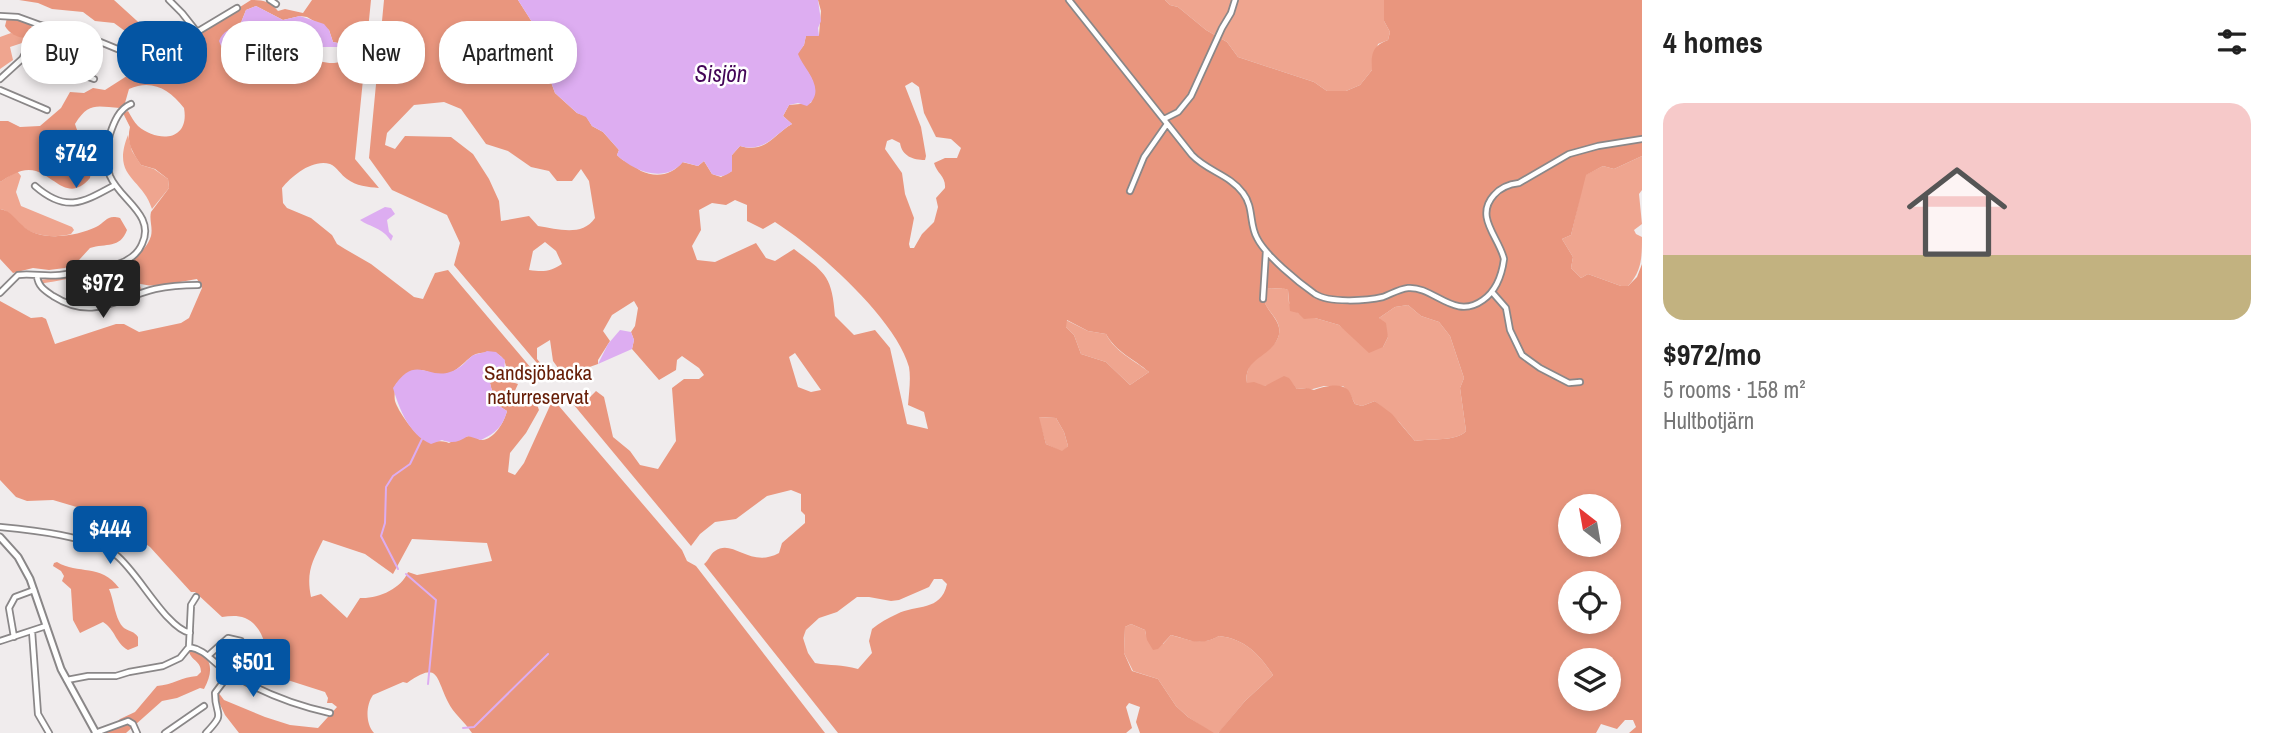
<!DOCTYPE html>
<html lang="en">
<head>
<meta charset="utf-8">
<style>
  :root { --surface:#fff; --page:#f2f2f2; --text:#222; --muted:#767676; --line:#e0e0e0; --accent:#0455a3 }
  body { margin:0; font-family:"Archivo Narrow",sans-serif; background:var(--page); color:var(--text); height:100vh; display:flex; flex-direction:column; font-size:26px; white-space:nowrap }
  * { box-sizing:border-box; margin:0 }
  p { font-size:23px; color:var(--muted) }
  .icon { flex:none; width:38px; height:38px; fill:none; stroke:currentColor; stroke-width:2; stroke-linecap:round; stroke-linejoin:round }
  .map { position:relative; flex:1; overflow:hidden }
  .details { display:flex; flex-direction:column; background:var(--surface); width:630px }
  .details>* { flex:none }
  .banner { position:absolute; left:21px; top:21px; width:665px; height:63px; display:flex; gap:14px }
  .needle { width:46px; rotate:329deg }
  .fabs { position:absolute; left:1558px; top:494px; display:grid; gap:14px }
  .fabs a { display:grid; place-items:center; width:63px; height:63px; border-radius:50%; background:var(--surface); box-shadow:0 4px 10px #0003; font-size:35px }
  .price { position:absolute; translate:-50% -60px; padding:0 16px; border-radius:7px; background:var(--accent); color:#fff; font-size:23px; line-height:46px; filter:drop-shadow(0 2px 4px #0008) }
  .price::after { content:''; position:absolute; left:50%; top:42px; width:21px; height:16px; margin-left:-10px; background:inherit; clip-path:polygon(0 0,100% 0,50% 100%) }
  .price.selected { background:#222; color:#fff }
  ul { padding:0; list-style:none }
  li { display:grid; align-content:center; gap:14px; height:371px; padding:0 21px }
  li+li { border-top:2px solid var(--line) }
  li span { display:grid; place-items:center; height:217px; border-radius:21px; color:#555 }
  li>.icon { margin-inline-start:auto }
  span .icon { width:126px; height:126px; fill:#fffc; stroke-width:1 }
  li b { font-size:30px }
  h2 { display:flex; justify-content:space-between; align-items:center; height:84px; padding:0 21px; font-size:30px }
  .tag { padding:0 24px; border-radius:28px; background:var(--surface); box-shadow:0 4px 10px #0003; font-size:24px; line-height:63px }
  .tag.selected { background:var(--accent); color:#fff }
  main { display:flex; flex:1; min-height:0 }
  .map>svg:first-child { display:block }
</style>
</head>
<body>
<main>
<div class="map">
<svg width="1642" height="733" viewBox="0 0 1642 733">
  <rect width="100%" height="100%" fill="#f0eced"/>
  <path fill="#efa58f" d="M1165 0H1384V21L1390 32 1388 40 1378 44 1372 70 1360 85 1346 91H1327L1314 82 1238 57 1227 42 1206 30 1178 7 1170 5Z
    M11 33 23 37 33 36 31 40 10 47 13 60 0 69V37Z
    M128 135 132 151 141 165 154 169 168 179 169 188 152 209C142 177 111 178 128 135Z
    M1642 156V190L1639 194 1642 224 1634 230 1636 234 1642 237C1642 257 1642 271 1628 286H1621L1588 274 1581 278 1571 268 1573 257 1562 239 1571 235 1585 175 1603 166 1614 169Z
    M17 171 21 176 16 192 21 206 72 227 74 230 71 234C55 238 35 237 22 226 14 220 11 211 0 209V182Z
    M124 264 120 271 105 270 100 283C112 287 124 293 136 287L135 284H139L142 290 110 302C108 292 91 280 81 278 74 276 51 283 41 283L40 280 69 276 88 267 105 268Z
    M1283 288 1288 290 1289 303 1298 313 1339 325 1352 335 1383 347 1388 337 1379 318 1395 307 1408 305 1421 316 1439 322 1450 336 1464 378 1460 388 1466 431C1456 442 1431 438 1415 441L1399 422 1375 401 1362 406 1355 404 1350 394 1343 386H1324L1309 390 1307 388 1297 389 1292 383 1264 386 1247 383C1243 355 1275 355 1279 334 1282 320 1266 311 1264 300 1263 297 1264 293 1264 289Z
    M1066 320 1088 331 1106 334C1115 352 1134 360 1149 372L1130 385 1106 362 1081 354 1074 335 1066 327Z
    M1038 417 1056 418 1064 432 1068 446 1062 452 1046 444Z
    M1131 624 1145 630 1146 635 1163 644 1171 635C1189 640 1201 646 1219 636 1245 639 1259 654 1273 675L1245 701 1221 730 1218 733H1212L1188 717 1176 706 1158 679 1133 671 1124 653 1125 627Z"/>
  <path fill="#e9967e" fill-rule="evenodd" d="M19 0H114L147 30H164L174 49 251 0C263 0 270 1 278 11L285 9 303 13 312 0H371L355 159 379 188C368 187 356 186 347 179 341 175 337 167 330 164 312 159 292 176 282 188L283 203 287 208 311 218 332 235 337 244 345 249 371 264 414 297 423 299 435 273 448 270 542 381 534 383 518 370 506 366C503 350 488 351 476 354 468 357 460 369 450 373 425 381 426 355 396 384 395 389 394 396 395 401 398 411 413 432 422 438 430 444 440 439 449 443 455 440 464 436 471 436 475 436 478 440 482 440 495 439 504 422 507 411L499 406V399L493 395 490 383 496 377 518 384 513 395 535 399 539 410 526 433 510 453 508 472 515 475 524 463 553 399 682 550 687 561 696 566 825 733H472C465 722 453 713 448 702 435 676 439 661 407 683L403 682 373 695C366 705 365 723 374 733H239L225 715 216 696 218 692 224 700 265 717 290 725 318 728 337 707 332 703H327L328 698 325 692 275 676V671L262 667C272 652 261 624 245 618 237 615 230 616 222 617L195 592H191L150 547 120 525 90 511 53 500 27 501 16 497 0 480V301L31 318 42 317 46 319 55 344 116 324H124L139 332 181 323 189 318 202 288 197 279C168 283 143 295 120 271 127 257 144 257 151 236 153 227 149 220 151 212L169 188 168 179 155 169 141 165C133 153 126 143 130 127L123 113 128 111C131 116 134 122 138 126 158 143 190 141 184 108 169 89 152 79 129 89L125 103 120 108C98 107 89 101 75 124 82 147 89 140 99 155L92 163 90 178C69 203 55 177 36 171 23 167 11 175 0 182V121H8L20 127 40 126 61 108 70 92 84 93 93 88 105 90 155 58 159 53 150 41 129 34 114 23 95 21 83 12 52 9 38 3ZM256 6 283 20 300 16 307 17 329 30 333 42 338 43 340 47H338L342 54 339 62C331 65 317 61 310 57 290 65 269 53 249 49 239 47 230 49 221 46 224 32 227 30 240 25L246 10ZM412 539 487 543 492 561 417 575 408 572C401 589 378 599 360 598L347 618 321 594 311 597C306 572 312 562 323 540L365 554 393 574Z
    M384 0H518L532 22 533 33 544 50V63L555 93 577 113 586 116 592 126 603 132 619 150 617 155C623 161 625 161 632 164 635 166 637 169 641 171 656 178 673 175 682 162L698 166 704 161 712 174 721 177 732 171V155L740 146C766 154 774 134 792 124L783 116 789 105 811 103C820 77 806 75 797 54L804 45 806 35H819L821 11 818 0H1165L1170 5 1178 7 1206 30 1227 42 1238 57 1314 82 1327 91H1346L1360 85 1372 70C1371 54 1372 46 1388 40L1390 32 1384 21V0H1642V156L1614 169 1603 166 1586 175 1571 235 1562 239 1573 257 1571 268 1581 278 1588 274 1621 286H1628L1637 277 1642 264V733H1629L1636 727 1633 720H1625L1617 729 1601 724 1596 733H1218L1245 701 1273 675C1259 654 1245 639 1219 636 1199 647 1191 640 1171 635L1158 649 1153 650 1147 640 1145 630 1131 624 1125 627 1124 653 1132 671 1158 679 1176 706 1188 717 1214 733H1140L1136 722 1140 707 1129 703 1126 707 1132 728 1126 733H838L704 564C709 560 710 554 715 551 733 538 750 569 779 553L782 543 805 523V515L801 511V494L791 490 767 496 736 519 715 522 700 534 691 546 564 393 585 392 589 398 596 391 604 397 613 437 630 451 640 465 658 469 676 441 672 388 684 379H699L704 375 699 368 682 356 677 360 676 370 659 380 632 349 634 340 631 332 635 326 638 308 634 301 612 315 603 331 610 341 598 360V364L564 376 553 361 550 340 537 348V359L548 372 547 375 454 265 460 243 447 215 392 190 369 158ZM912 82 919 87 924 113 936 137 951 139 961 148 957 158H945L934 163C937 174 946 176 945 188L936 198 938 207 934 222 922 234 914 248H910L909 244 914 218 905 194 902 173 885 149 887 141 892 139 900 143C902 156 913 160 925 160L926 156 921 127 905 86ZM444 102 461 109 486 144 508 151 531 167 549 171 557 181H572L581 169 589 181 595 218C582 237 558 229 538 226L529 216 501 221 499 201 489 179 473 154 451 137 405 136 395 149 385 145 387 133 414 105ZM735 200 747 205V221L763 229 775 222C816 248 896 319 909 367 911 378 909 393 908 405L924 412 928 429 907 424 890 348 875 330 854 335 835 316C832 275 825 273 794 249L775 261 766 258 756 243 715 262 697 260 692 246 701 230 699 210 712 203 726 205ZM545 242 556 251 562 264C550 272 543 272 529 270L533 251ZM1282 288 1288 290 1290 311 1298 313 1304 319 1315 318 1339 325 1369 353 1383 347 1388 337 1386 323 1379 318 1395 307 1408 305 1421 316 1439 322 1450 336 1464 378 1460 388 1466 431C1456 442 1431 438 1415 441L1392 414 1375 401 1362 406 1355 404C1352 399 1351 392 1347 389 1339 382 1322 387 1314 390L1307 388 1297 389 1289 378 1284 376 1265 386 1254 382 1247 383C1243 359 1269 357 1277 340 1286 323 1267 313 1264 300 1263 297 1264 293 1264 289ZM1067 320 1088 331 1106 334C1116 352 1134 359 1149 372L1130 385 1106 362 1081 354 1074 335 1066 327ZM795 353 821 390 811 392 798 387 789 357ZM1039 417 1056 418 1064 432 1068 446 1062 451 1046 444ZM1570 506H1608V544H1570ZM934 579H942L947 584C941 612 916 604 897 614 888 618 879 623 872 629L869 641 872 653 858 669C841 664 831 666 815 663L808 653 803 638 806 630 819 618 837 612 857 597H869L891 601 899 600 929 587ZM1570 583H1608V621H1570ZM1570 660H1608V698H1570Z
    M7 18 27 22 33 28V36C23 41 10 35 5 26Z
    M0 209C11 211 14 218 22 225 30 234 46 237 58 236 69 236 86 232 96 227 106 222 107 214 120 218L127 230C120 249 106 243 90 248L79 260 65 268 49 270 33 268 13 273 0 259Z
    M57 562C78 575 101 563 119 588L109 589C114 600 115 620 124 628 130 632 134 631 138 637V646L128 650C116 644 115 629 103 622L80 633 73 620 71 589 62 581 64 576 61 571 53 566 54 563Z
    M191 649C213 655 214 671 204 689L200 688 177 698 162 701 126 733H102L101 731 111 728 120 719 135 712 157 686C172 685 182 677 197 676L201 672C201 661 192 661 189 652Z"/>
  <path fill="#ddadf1" d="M518 0H818L821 21 818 28 819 36H806L804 45 798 54C804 70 828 89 807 106L798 103 789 105 783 116 792 124C774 134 766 153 740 146L732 155V171C725 177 720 177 712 174L704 161 698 166 683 162C665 184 633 171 617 155L619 150 603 132 592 126 586 117 577 113 555 93 544 63V49L533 33 532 22Z
    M256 6 283 20 300 16 324 24 329 30 333 42 338 43 340 47H321C301 71 273 54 249 49 239 47 230 49 221 46L219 41C223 31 230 29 240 25L246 10Z
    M385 207 391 208 395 214 387 220 389 232 393 236 391 241C383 228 370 227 360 220Z
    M99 270 120 271 136 287C123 294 103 287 93 278L92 274Z
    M620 330 631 332 634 340 632 349 598 364 608 344Z
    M487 351 496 352 505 360 504 371 490 383 493 395 499 399V406L507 411C503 426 496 433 481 440L468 436C459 442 452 444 442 440L431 444C409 435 399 408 393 388 415 353 428 380 450 372 460 369 465 362 472 356 476 353 482 354 487 351Z"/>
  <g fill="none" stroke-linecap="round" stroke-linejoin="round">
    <path stroke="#ddadf1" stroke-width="2" d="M398 569 381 536 385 523 386 487 393 476 410 464 422 439
      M406 574 436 600 428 684
      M463 728 474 727 548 654"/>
    <defs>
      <path id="minor" d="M169 0 182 13 197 32 237 8
        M270 0 276 4
        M1069 0 1192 155C1207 171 1230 175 1243 193 1254 207 1249 224 1257 238 1266 256 1298 282 1315 294 1329 303 1366 301 1383 297 1391 294 1399 289 1408 288 1434 286 1454 321 1483 300 1496 291 1502 274 1504 259 1499 237 1474 217 1494 195 1500 188 1510 184 1519 183L1569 154 1598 146 1642 139
        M0 16 18 17 40 25 81 34 132 55
        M22 59 61 67 94 79
        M0 79 22 59 40 25
        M0 90 47 110
        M1164 119 1178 112 1191 96 1222 28 1231 13 1235 0
        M35 186C66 213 82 203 115 185
        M1130 191 1144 157 1167 124
        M37 276C38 286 44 290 53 296 93 321 115 299 155 289 169 286 184 285 198 285
        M1492 292 1506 308 1510 330 1522 355 1540 368 1569 383 1580 382
        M0 293 18 275C34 273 50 278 67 274 75 273 82 264 91 264 100 264 108 267 118 264 128 261 138 254 142 244 156 215 120 200 110 176 105 163 106 146 110 134 114 122 119 109 131 104
        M1263 299 1266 251
        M0 527C32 530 90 536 116 555 138 572 166 628 190 633
        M32 631 38 714 49 733
        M14 637 9 608 15 597 34 590
        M0 641 46 626
        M189 647C206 650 211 661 225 670 256 690 294 705 330 713
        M209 655 228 638 241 641 246 653 235 675
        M67 680 88 676H116L129 672 163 666 180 658 189 647 191 605 196 597
        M95 733 128 721 133 724 137 733
        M165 733 204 706
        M206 733C227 711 215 718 215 693L230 673"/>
      <path id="tertiary" d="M0 537 18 557 30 579 61 669 96 733"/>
    </defs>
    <use href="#minor" stroke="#8a8788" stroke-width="8"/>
    <use href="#tertiary" stroke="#8a8788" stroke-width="9"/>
    <use href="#minor" stroke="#fff" stroke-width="4.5"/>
    <use href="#tertiary" stroke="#fff" stroke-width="5"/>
  </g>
  <g text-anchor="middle" stroke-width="5" stroke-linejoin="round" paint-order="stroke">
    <g font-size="21" fill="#661d06" stroke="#fff">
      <text x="538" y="380">Sandsjöbacka<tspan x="538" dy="24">naturreservat</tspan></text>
    </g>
    <g font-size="23" font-style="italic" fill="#440558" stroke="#fff">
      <text x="721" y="82">Sisjön</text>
    </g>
  </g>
</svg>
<div class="fabs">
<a><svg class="needle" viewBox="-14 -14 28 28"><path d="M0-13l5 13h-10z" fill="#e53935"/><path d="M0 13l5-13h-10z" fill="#767676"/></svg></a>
<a><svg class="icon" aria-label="locate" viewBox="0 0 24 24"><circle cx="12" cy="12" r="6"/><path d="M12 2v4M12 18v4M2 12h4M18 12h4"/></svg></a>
<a><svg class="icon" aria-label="layers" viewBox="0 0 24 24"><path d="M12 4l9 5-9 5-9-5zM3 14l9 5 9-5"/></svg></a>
</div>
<b class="price" style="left:76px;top:190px">$742</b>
<b class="price selected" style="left:103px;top:320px">$972</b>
<b class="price" style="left:110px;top:566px">$444</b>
<b class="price" style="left:253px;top:699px">$501</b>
<div class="banner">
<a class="tag">Buy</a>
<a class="tag selected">Rent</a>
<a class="tag">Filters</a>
<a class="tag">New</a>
<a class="tag">Apartment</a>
</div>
</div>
<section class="details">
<h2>4 homes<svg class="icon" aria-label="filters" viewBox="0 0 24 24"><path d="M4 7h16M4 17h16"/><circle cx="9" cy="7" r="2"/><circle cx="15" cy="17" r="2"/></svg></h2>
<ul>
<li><span style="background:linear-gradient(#f6c9c9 70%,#c2b280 0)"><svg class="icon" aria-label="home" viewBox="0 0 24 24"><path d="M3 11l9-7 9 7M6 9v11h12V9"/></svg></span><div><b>$972/mo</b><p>5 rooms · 158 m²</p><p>Hultbotjärn</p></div></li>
</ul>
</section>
</main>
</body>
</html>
